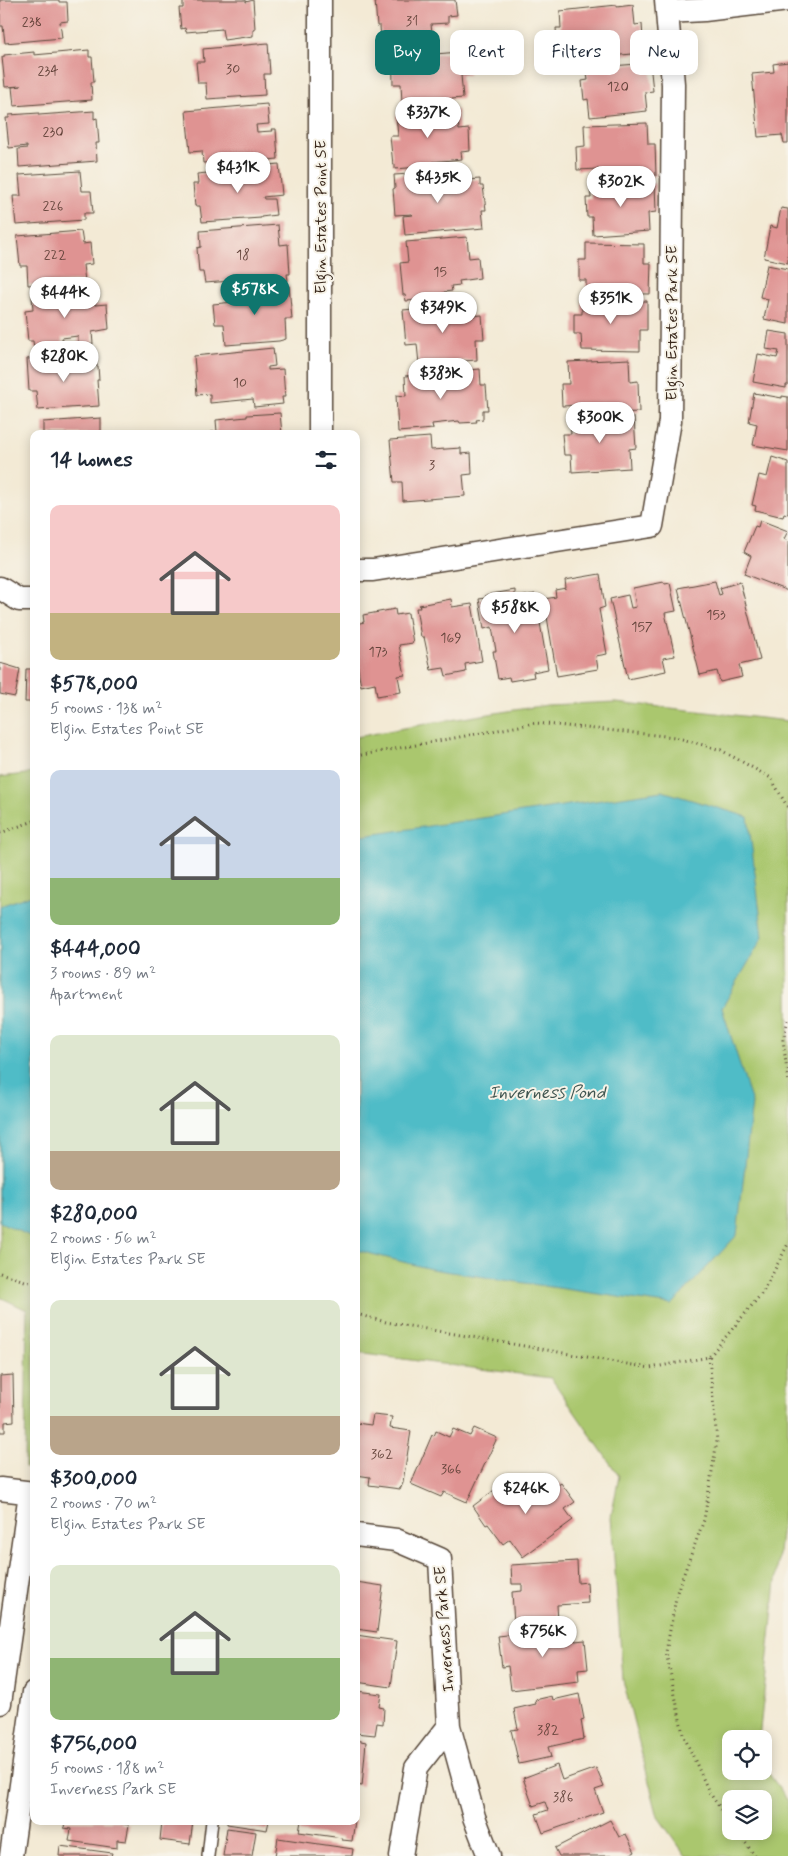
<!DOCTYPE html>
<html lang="en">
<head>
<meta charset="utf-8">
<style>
  :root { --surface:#fff; --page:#f2f2f3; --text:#1f2937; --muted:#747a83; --accent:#0f766e }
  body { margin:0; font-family:Mynerve,sans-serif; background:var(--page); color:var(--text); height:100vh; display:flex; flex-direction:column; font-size:19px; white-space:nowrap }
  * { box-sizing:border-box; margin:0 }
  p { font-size:16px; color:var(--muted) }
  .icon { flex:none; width:28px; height:28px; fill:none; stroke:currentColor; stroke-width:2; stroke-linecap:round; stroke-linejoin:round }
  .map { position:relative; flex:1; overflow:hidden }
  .side { position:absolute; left:30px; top:430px; width:330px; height:1395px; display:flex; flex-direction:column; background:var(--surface); border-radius:10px; box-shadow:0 2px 12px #0003 }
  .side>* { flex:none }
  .top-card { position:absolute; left:375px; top:30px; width:338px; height:45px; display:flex; gap:10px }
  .tools { position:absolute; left:722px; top:1730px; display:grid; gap:10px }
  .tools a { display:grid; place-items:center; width:50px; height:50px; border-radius:10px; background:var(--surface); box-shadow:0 2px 12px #0003; font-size:25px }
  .price { position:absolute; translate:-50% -42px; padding:0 11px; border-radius:18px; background:#fff; color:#222; font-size:16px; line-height:32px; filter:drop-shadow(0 1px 2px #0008) }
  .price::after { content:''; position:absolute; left:50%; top:30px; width:15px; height:11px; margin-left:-8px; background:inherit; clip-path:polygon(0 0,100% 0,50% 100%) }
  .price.selected { background:var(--accent); color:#fff }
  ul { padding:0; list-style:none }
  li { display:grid; align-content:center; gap:10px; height:265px; padding:0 20px }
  li span { display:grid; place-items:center; height:155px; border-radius:10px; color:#555 }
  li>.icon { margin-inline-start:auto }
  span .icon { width:90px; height:90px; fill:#fffc; stroke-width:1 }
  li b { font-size:21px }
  h2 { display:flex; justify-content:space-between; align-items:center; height:60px; padding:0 20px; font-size:21px }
  .tag { padding:0 18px; border-radius:10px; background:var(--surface); box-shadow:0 2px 12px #0003; font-size:18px; line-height:45px }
  .tag.selected { background:var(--accent); color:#fff }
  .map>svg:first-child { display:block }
</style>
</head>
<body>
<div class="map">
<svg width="788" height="1856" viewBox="0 0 788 1856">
  <rect width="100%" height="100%" fill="#f7f3e8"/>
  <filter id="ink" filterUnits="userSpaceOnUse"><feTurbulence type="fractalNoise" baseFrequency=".02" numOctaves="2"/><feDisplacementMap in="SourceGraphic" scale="10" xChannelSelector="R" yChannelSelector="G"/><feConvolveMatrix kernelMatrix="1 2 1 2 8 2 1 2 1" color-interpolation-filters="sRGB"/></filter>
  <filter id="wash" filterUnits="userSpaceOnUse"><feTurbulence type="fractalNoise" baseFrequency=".0096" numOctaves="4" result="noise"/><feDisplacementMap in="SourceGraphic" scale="20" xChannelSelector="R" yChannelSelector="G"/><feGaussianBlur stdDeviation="1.12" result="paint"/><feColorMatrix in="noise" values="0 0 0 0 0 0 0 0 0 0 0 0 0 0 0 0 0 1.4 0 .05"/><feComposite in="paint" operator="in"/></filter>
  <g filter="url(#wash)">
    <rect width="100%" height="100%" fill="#f3ead5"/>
    <path fill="#aac76e" stroke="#727846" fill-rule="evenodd" d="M616 702 788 721V1469L759 1739H731V1771H764V1767L788 1800V1856H686L658 1817 623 1680 611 1517 619 1476 551 1378 356 1353V737L431 723 547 705ZM731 1799H764V1831H731Z
      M34 773V1468L25 1467 27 1310 0 1297V777Z"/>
    <path fill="#4fbcc7" stroke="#457372" d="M662 791 748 817 763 937 722 1008 752 1103 737 1235 672 1305 431 1269 356 1250V837Z
      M34 894V1238L0 1222V906Z"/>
    <g id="blocks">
      <path fill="#df9392" d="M0 0H59V2H67L68 21 60 22 62 38 5 43 3 26H0Z
        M183 0H246V2L253 0 255 29 253 30V36L224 40 222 29 186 32 185 28 181 29 179 8H183Z
        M375 0H455L457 15 448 16V23L431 24 432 34 381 39 380 26H377Z
        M617 5V7L633 5 635 25 642 24 644 53 564 60 563 52 558 53 556 28H561L560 11Z
        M421 41 422 55 460 52 461 58 467 57 469 75H461L463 98 402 103 401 84H393L392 43Z
        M268 43 270 74H264L265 95 207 99 206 83H198L196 62H204L203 49Z
        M89 50V57H92L94 82H91L92 100 14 106 12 87 21 86 5 87 2 57H4V55L34 52V55Z
        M788 62V143H784L782 135 758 137 752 74 774 72 773 64Z
        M650 63 653 91 645 92 647 111 590 117 588 99 584 100 582 81 588 80 586 68Z
        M267 104 269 124 256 125 257 132 272 131 271 129H276L278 159 247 162 246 157 222 159V162L203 163 202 151 190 152 186 111Z
        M457 110 459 130 469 129 470 151 461 152 462 159 432 162V166L395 169V164L393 165 390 136H398L396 115Z
        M94 111V119L97 118 99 143H96L97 161 19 167 18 149 27 148V146L9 148 6 118H9V115L39 113V115Z
        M647 123 648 144H655L656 176 606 177V174H599V169L577 170 576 147 585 146 584 125Z
        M279 164 282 195 263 197 264 199H274L276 215 261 217V218L202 222 200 206H195L193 184H198L197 174 248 169V167Z
        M80 171 82 191H91L93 213H84V220L16 225 13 196H21L19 175Z
        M425 173 426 183 480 179V186H483L486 210H482L484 228 405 235 403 216 413 215 412 214 395 215 393 189 395 188 394 175Z
        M644 182V184L655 183 656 212 648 213 649 231 593 235 592 217H587L586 198H591L590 186Z
        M781 208 788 209V263L764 258 770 226 777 228Z
        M278 225 280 245 288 244 290 274H287L288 281 255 283V277L230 278 231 281 205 283 203 272H199L197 248 201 247 200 231Z
        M81 231 83 244 90 243 92 264 83 265 85 281 28 285 27 266H20L17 236Z
        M467 237 469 258 478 257 480 278 459 281 460 285 451 286 452 291 444 292V298L406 301 405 295H403L400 263 408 262 406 242Z
        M586 243 644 244V263H651L650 294 586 293V280H579V260H586Z
        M767 265 788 269V324L764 319 768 299 760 297Z
        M289 286 292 319H285L286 339 279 341 226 345 224 324H215L213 304 234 302 233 297 241 296V291Z
        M94 291 95 305 107 304 109 329 92 332 93 344 78 346V336L62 338 63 346 34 348 33 341H28L25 311 33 310 32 296Z
        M582 301H647V330H640V351L582 350 581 334H574V314H582Z
        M445 306V308L452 307V312L460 311 461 317 482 315 484 339H476L477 360 419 364 417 344 406 345 403 310Z
        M769 331 788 334V385H786V388L753 382 758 354 777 358 779 351 766 349Z
        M273 348 275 366 268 367V370L283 369 285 397H282L283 404 254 407 253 399 210 403V394L197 395 194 356Z
        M60 356V362L96 360V366H98L99 380H97L99 406 38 410 36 391H29L27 359Z
        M629 359 630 382 638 381 639 412 591 414V409H583L582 405 562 406 561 384H569L568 362Z
        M480 369 481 385H486L487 398 488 410H483V419L476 420 477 422 460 423 459 421 432 424 433 429 398 432 396 395 406 396 405 376Z
        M754 393 782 398V396L788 397V451L753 445 757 424 749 422Z
        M280 413 282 434H211V432H217L216 420 247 417V415Z
        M101 418V434H43V422Z
        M634 418 636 448 629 449 630 468 572 472 571 455H564L562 434H571L570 421Z
        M430 437 431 450 461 448V454L471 453 472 474 463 475 465 496 403 501 402 482H394L390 440Z
        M772 457 788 462V514L784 513 783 517 755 510 756 506 752 505 759 475 767 477Z
        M760 520 788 531 784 539 788 541V591L744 574 751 556 744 552 755 526 758 527Z
        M600 574 605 607 599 609 607 654 596 656 598 669 557 676 544 599 556 597 555 590 566 588 565 580Z
        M715 581 719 595 722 594 720 588 740 582 760 660 739 665 742 677 720 682 717 671 700 675 678 588Z
        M664 582 665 584 670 583 676 611 665 613 675 656 663 658 666 671 628 679 610 599 628 595 631 608 636 607 633 588Z
        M515 590V598L535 594 548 669 533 672 534 677 510 681 509 677 498 679 493 651H496L492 627 484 629 479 599 486 598V595Z
        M451 599 452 607 472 604 482 661 465 664 466 672 446 676 444 668 431 670 424 637H421L416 608H420L419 605Z
        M395 609 396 615 408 613 413 643 399 645 405 675 398 676 401 692 377 696 375 683 361 686 356 657V624L364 622 363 615Z
        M0 663 20 669 15 697 0 694Z
        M26 669H34V702H25Z
        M13 1375 14 1421 5 1422V1432H0V1376Z
        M373 1415 392 1417 390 1428 411 1431 403 1482 400 1489 369 1485 370 1477 356 1475V1423L371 1425Z
        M474 1428 497 1438 467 1502 444 1492 441 1497 411 1484 432 1435 434 1436 436 1431 449 1437 453 1429 470 1436Z
        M545 1481 551 1490 561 1483 575 1502 565 1509 573 1520 523 1557 510 1539 503 1544 488 1524 486 1525 473 1506 505 1482 519 1500Z
        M577 1561 578 1583 587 1582 588 1603 557 1605 558 1621 514 1624 512 1592 522 1591V1584H512L511 1565Z
        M356 1582 383 1586 377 1632 356 1629Z
        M573 1628 575 1641 585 1640 588 1669 578 1670 579 1682 511 1690 508 1666 502 1667 498 1636Z
        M356 1635 397 1641 391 1687 356 1682Z
        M356 1691 381 1694 379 1707 384 1708 383 1724 377 1723 375 1735 356 1733Z
        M579 1694 584 1719 581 1720 584 1739 548 1747 551 1757 519 1764 511 1730 518 1729 514 1709 536 1704 535 1700 552 1696 553 1700Z
        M356 1740 366 1742 362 1786 356 1785Z
        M557 1765 562 1780 596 1768 604 1787 595 1790 603 1812 543 1833 536 1814 548 1810 545 1802 533 1806 523 1778Z
        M610 1820 619 1837 626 1834 635 1852 629 1855V1856H559L555 1848Z
        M65 1821H120V1823L129 1825 126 1841 117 1840V1848L69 1841 71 1829 64 1828Z
        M162 1821H193L190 1844 160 1840Z
        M227 1821H269L267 1830 227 1824Z
        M301 1821H355L352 1841 342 1840V1838L299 1832Z
        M227 1828 256 1832 252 1856H223Z
        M278 1838 353 1849 352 1856H275Z
        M60 1846 112 1853 111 1856H59Z"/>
    </g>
  </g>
  <g filter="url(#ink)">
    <use href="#blocks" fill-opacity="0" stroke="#574739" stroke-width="1"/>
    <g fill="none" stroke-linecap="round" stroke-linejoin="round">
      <defs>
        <path id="lane" d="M208 1856 212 1821"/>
        <path id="street" d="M320 0V434
          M667 12 704 10 788 0
          M356 570H373L652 526 670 421 673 84 666 0
          M0 588 19 600H34
          M0 1489 34 1493
          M356 1535 396 1540 440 1559 449 1726 474 1817 489 1856
          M0 1703 30 1493
          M11 1856 34 1692
          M401 1856 416 1768 449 1726"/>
      </defs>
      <use href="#lane" stroke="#574739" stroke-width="14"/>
      <use href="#street" stroke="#574739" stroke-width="25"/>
      <path stroke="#574739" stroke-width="3" stroke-dasharray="1 4" stroke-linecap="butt" d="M356 756 536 723 675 737 721 750 771 778 788 808
        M0 833 34 821
        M788 1020 783 1040 788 1080
        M0 1273 34 1284
        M356 1314 386 1322 650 1368 709 1357 763 1292 788 1244
        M709 1357 717 1441 704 1520 677 1592 666 1652 683 1734 709 1792 731 1824
        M737 1831 755 1856"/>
      <use href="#lane" stroke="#fff" stroke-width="11"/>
      <use href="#street" stroke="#fff" stroke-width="22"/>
    </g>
  </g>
  <g text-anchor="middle" stroke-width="4" stroke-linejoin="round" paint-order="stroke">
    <g font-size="14" fill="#64443b">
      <text x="412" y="25">31</text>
      <text x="32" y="26">238</text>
      <text x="233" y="73">30</text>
      <text x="48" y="75">234</text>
      <text x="618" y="91">120</text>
      <text x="53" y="136">230</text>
      <text x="53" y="210">226</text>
      <text x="55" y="259">222</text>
      <text x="243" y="259">18</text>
      <text x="440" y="276">15</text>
      <text x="240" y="387">10</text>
      <text x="432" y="469">3</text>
      <text x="716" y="619">153</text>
      <text x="642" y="631">157</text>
      <text x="451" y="642">169</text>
      <text x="378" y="656">173</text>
      <text x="382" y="1458">362</text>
      <text x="451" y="1473">366</text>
      <text x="548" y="1734">382</text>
      <text x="563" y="1801">386</text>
    </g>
    <g font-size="16" fill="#3b2a1e" stroke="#f7f3e8">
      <text transform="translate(320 217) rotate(-90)" y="6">Elgin Estates Point SE</text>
      <text transform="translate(671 323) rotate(-90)" y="6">Elgin Estates Park SE</text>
      <text transform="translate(443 1629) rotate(-94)" y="6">Inverness Park SE</text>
    </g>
    <g font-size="18" font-style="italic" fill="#415651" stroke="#f7f3e8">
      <text x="547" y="1098">Inverness Pond</text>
    </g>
  </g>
</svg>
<div class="tools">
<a><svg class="icon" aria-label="locate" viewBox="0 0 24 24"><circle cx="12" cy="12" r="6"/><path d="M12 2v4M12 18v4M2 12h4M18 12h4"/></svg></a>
<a><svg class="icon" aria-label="layers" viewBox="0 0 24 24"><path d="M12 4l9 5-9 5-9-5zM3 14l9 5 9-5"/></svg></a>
</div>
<b class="price" style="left:428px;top:139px">$337K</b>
<b class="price" style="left:238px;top:194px">$431K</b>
<b class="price" style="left:438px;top:204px">$435K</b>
<b class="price" style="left:621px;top:208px">$302K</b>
<b class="price selected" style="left:255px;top:316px">$578K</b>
<b class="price" style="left:65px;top:319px">$444K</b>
<b class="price" style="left:611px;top:325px">$351K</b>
<b class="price" style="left:443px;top:334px">$349K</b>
<b class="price" style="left:64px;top:383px">$280K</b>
<b class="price" style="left:441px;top:400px">$383K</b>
<b class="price" style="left:600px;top:444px">$300K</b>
<b class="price" style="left:515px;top:634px">$588K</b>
<b class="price" style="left:526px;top:1515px">$246K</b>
<b class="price" style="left:543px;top:1658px">$756K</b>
<div class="top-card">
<a class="tag selected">Buy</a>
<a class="tag">Rent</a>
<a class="tag">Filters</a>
<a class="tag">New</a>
</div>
<section class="side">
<h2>14 homes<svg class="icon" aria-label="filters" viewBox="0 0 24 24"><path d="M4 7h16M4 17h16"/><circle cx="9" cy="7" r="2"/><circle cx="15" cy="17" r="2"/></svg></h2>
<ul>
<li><span style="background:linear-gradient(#f6c9c9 70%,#c2b280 0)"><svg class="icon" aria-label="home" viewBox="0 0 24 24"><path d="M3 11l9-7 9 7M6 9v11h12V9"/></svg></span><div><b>$578,000</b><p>5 rooms · 138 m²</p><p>Elgin Estates Point SE</p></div></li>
<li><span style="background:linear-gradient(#c9d6e8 70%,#8fb573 0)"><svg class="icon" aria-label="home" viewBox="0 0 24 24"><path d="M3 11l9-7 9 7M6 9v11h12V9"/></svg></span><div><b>$444,000</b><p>3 rooms · 89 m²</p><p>Apartment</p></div></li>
<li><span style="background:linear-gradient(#dfe7d0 75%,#b9a48a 0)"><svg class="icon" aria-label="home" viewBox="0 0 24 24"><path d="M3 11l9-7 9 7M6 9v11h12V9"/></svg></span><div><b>$280,000</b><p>2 rooms · 56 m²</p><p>Elgin Estates Park SE</p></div></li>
<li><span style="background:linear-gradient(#dfe7d0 75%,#b9a48a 0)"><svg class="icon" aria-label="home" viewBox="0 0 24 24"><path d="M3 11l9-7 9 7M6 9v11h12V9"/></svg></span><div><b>$300,000</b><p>2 rooms · 70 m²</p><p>Elgin Estates Park SE</p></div></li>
<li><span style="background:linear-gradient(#dfe7d0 60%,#8fb573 0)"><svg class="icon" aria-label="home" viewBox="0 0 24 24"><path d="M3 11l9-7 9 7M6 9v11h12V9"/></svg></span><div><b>$756,000</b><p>5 rooms · 188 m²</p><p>Inverness Park SE</p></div></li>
</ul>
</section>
</div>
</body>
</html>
